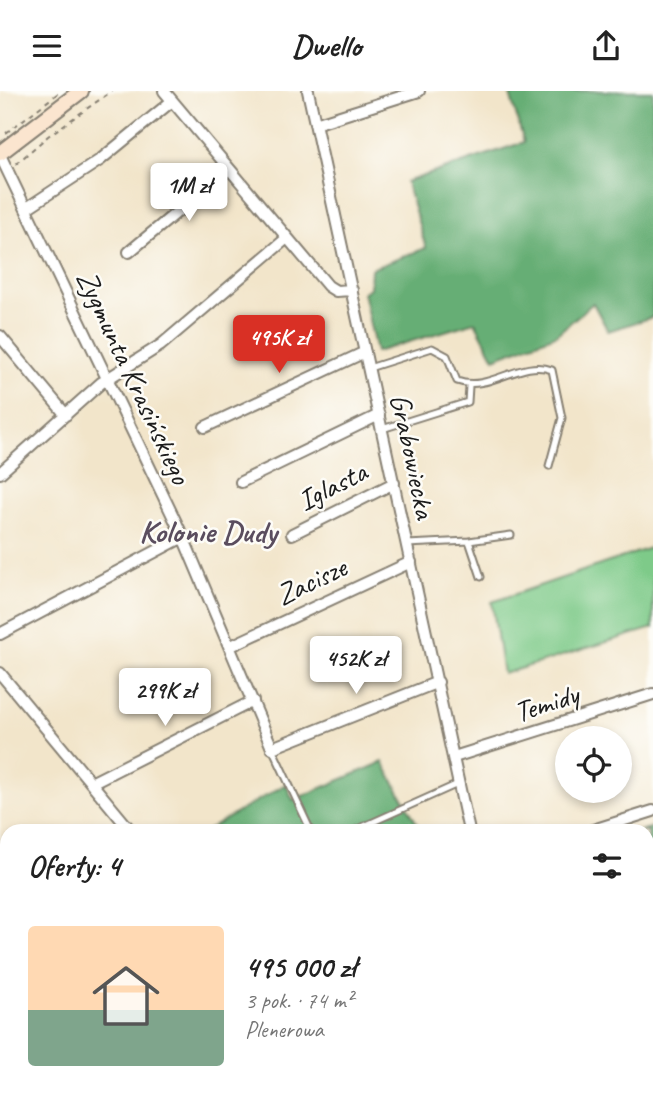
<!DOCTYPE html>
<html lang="pl">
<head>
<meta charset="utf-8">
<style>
  :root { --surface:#fff; --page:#f6f6f6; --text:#222; --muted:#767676; --accent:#d93025 }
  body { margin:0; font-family:Caveat,sans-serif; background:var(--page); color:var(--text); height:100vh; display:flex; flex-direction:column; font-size:26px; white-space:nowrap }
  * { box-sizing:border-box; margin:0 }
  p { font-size:23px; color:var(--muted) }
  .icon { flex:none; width:38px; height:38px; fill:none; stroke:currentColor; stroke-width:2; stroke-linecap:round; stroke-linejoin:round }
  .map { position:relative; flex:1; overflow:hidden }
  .details { position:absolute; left:0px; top:733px; width:654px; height:275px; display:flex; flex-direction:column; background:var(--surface); border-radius:21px 21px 0 0; box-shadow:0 4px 10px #0003 }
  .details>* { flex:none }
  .controls { position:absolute; left:555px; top:635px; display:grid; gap:14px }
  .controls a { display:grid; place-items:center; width:77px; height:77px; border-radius:50%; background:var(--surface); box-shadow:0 4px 10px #0003; font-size:35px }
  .price { position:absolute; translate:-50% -60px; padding:0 16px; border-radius:7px; background:#fff; color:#222; font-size:23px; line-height:46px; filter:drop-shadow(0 2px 4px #0008) }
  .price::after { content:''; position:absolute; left:50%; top:42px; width:21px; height:16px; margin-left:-10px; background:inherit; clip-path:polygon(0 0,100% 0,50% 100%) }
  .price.active { background:var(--accent); color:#fff }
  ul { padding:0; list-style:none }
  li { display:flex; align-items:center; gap:21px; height:175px; padding:0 28px }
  li span { display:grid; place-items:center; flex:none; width:196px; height:140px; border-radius:7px; color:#555 }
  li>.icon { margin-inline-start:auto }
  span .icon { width:84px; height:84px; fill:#fffc; stroke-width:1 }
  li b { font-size:30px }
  h2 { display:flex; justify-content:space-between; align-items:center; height:84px; padding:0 28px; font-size:30px }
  header { display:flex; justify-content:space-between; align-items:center; height:91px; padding:0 28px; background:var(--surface); font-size:32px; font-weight:600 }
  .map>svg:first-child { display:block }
</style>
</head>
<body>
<header><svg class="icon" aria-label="menu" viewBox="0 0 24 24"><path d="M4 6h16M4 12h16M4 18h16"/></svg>Dwello<svg class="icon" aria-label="share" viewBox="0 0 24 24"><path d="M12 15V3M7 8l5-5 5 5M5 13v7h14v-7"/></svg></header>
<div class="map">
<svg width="653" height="1007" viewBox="0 0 653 1007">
  <rect width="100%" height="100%" fill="#fdfcf7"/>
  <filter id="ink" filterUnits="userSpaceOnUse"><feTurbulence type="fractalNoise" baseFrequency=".0143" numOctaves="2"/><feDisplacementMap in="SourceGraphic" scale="14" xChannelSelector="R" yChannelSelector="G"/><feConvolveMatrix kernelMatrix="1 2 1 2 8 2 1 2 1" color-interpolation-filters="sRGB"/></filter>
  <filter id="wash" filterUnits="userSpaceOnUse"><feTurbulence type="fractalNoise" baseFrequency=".00686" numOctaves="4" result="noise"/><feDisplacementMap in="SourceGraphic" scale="28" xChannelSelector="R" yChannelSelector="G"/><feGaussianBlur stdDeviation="1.57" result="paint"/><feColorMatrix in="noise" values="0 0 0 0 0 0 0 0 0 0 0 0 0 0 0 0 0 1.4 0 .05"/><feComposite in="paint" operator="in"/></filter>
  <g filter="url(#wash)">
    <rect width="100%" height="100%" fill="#f2e5ca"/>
    <path fill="#7eca89" stroke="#4d7352" stroke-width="2" d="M653 456V537L503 583 492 511Z"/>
    <path fill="#66ae75" stroke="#416548" stroke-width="2" d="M509 0H653V226L608 240 593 212 556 244 494 267 475 231 376 261 363 201 370 197 371 178 426 157 406 91 524 51Z
      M383 671 421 740H206L286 693 293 709Z
      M653 736V1007H326L323 1001H648V740H640Z"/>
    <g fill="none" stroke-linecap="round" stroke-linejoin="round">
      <path stroke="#5aadd5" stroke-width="2.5" d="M648 765 653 767
        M0 871 7 870"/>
    </g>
  </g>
  <g filter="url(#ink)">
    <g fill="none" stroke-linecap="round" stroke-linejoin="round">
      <defs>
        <path id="service" d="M369 277 432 257 447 265 457 290C489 302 521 267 552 279L562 327 549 375
          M382 338 468 311 469 295
          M469 450 511 444
          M407 453 469 450 481 486
          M272 657 311 740
          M353 740 460 692
          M130 1001 132 1007"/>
        <path id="minor" d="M164 0 328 195 336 200 352 199
          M308 0 469 740
          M315 33 419 0
          M0 64 183 446 272 657 438 591
          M27 117 100 69 172 10
          M129 161 229 78
          M0 245 66 324
          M205 336 365 261
          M0 382 101 292 161 254 287 147
          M241 391 379 324
          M292 443 394 392
          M0 543 183 446
          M231 555 411 471
          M0 582 131 740
          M454 666 653 603
          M91 692 253 610
          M590 740 653 720
          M0 768 7 777
          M0 815 7 813
          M0 923 7 950
          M20 1001 21 1007
          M323 1001 326 1007"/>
        <path id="secondary" d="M0 62 81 0"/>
      </defs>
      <use href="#service" stroke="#878073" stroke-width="9"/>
      <use href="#minor" stroke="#878073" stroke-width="14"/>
      <use href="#secondary" stroke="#878073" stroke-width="18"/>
      <path stroke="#878073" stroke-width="2" stroke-dasharray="5 5" stroke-linecap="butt" d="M6 42 61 0
        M16 73 48 45 112 0
        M548 1001V1007
        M592 1001 599 1007"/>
      <use href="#service" stroke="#fff" stroke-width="5"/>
      <use href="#minor" stroke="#fff" stroke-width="10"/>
      <use href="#secondary" stroke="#fbe5cf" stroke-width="14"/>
    </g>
  </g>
  <g text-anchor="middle" stroke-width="5" stroke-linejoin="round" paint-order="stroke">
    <g font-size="30" fill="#1c1c1c" stroke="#fdfcf7">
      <text transform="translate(134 286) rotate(65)" y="10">Zygmunta Krasińskiego</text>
      <text transform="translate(413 365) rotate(78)" y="10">Grabowiecka</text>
      <text transform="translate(332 395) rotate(-27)" y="10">Iglasta</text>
      <text transform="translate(311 490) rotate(-25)" y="10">Zacisze</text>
      <text transform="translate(546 612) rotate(-18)" y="10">Temidy</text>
    </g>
    <g font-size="32" font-weight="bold" fill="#5a4d5e" stroke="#fdfcf7">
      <text x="208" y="451">Kolonie Dudy</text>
    </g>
  </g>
</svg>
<div class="controls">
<a><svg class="icon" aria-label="locate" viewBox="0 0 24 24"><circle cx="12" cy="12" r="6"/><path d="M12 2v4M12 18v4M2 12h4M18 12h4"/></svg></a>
</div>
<b class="price" style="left:189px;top:132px">1M zł</b>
<b class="price active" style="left:279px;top:284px">495K zł</b>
<b class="price" style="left:356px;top:605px">452K zł</b>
<b class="price" style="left:165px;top:637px">299K zł</b>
<section class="details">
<h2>Oferty: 4<svg class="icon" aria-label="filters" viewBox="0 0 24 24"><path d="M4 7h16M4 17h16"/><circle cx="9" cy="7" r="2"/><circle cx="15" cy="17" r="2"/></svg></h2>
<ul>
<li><span style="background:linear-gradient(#ffd9b3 60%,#7fa58c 0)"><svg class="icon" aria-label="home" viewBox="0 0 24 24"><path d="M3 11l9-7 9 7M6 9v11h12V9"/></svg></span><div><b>495 000 zł</b><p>3 pok. · 74 m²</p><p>Plenerowa</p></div></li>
</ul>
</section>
</div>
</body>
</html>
